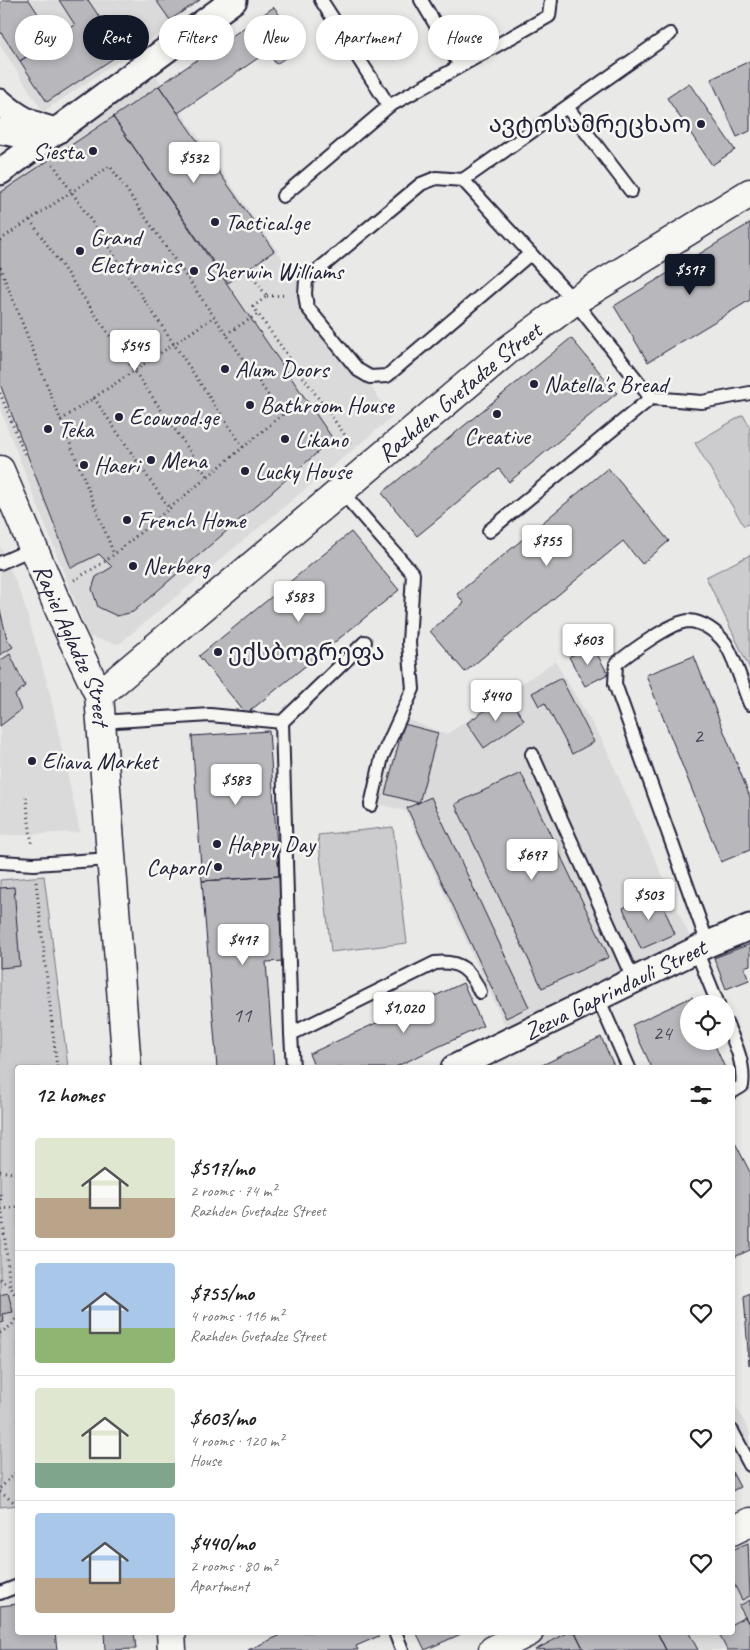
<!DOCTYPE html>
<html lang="en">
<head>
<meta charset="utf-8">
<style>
  :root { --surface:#fff; --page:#f6f6f6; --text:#222; --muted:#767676; --line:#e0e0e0; --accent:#111827 }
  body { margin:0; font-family:Caveat,"Noto Sans Georgian",sans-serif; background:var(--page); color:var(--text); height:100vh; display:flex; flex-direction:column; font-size:19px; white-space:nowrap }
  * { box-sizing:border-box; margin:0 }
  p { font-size:16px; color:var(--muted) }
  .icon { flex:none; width:28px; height:28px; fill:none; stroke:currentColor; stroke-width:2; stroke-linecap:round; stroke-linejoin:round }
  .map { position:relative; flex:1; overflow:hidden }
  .sheet { position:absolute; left:15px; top:1065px; width:720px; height:570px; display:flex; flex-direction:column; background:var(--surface); border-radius:5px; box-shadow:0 2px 8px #0003 }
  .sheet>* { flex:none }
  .hud { position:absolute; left:15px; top:15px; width:720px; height:45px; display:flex; gap:10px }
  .buttons { position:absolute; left:680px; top:995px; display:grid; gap:10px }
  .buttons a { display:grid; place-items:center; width:55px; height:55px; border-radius:50%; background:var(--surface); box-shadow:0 2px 8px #0003; font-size:25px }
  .price { position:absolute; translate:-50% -42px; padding:0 11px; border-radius:5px; background:#fff; color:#222; font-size:16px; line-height:32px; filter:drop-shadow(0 1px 2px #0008) }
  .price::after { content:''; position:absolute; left:50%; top:30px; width:15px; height:11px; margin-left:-8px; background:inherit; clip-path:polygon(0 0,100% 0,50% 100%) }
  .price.on { background:var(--accent); color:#fff }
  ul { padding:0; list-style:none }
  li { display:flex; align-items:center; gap:15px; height:125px; padding:0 20px }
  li+li { border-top:1px solid var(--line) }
  li span { display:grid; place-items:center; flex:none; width:140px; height:100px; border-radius:5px; color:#555 }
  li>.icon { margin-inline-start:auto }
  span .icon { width:60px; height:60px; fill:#fffc; stroke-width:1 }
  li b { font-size:21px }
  h2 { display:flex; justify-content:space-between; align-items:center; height:60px; padding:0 20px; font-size:21px }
  .tag { padding:0 18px; border-radius:22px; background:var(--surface); box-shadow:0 2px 8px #0003; font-size:18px; line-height:45px }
  .tag.on { background:var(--accent); color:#fff }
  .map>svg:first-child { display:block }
</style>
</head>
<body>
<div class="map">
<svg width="750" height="1650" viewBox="0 0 750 1650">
  <rect width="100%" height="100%" fill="#e9e9e7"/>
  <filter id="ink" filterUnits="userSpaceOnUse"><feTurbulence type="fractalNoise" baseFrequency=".02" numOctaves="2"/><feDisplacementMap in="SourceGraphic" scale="10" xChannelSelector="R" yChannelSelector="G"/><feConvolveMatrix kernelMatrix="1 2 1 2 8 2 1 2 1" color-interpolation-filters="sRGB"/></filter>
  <g filter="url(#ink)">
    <path fill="#dadada" d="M0 0H160L175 23 43 112 0 45Z
      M156 76 392 417 119 644 89 637 0 409V185Z
      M0 546 22 597 49 689 80 832 0 836Z
      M555 661 603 742 691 940 506 1027 406 811 379 804 405 719 447 734Z
      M732 1398 750 1433V1475L733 1440Z
      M750 1532V1650H513L548 1633 732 1632 733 1541Z"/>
    <path fill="#ccccce" stroke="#777784" d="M743 415 750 427V523L744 526 695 443Z
      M750 555V669L706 577Z
      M393 827 407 943 331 952 318 835Z
      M44 876 68 1067 18 1068V1505L0 1507V880Z"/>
    <path fill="#b8b8bc" stroke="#22223b" d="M4 0H29L54 38 20 61 0 31V3Z
      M59 0H88L123 52 47 102 20 61 75 25Z
      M156 0H200L170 20Z
      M274 7 302 47 276 64 248 25Z
      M248 25 267 52 178 113 159 86Z
      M750 61V131L737 137 711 79Z
      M689 83 735 150 712 165 667 98Z
      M159 86 274 251 228 283 113 117Z
      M113 117 333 439 133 612 117 616 98 607 92 589 96 577 112 567 99 554 71 568 0 384V193Z
      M750 223V300L648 362 614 306Z
      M571 338 617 393 509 482 499 469 417 536 382 493Z
      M608 468 669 541 642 564 623 541 465 672 430 631 464 603 457 594Z
      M351 532 399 590 246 714 199 656Z
      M0 610 7 639 13 647 0 655Z
      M592 645 608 674 585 686 569 657Z
      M10 654 25 686 15 695 21 710 0 726V661Z
      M694 656 750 797V850L721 862 646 675Z
      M561 678 594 742 572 754 545 703 539 706 532 693Z
      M507 695 524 720 484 748 467 723Z
      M404 724 438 733 419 803 385 794Z
      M269 731 279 876 202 881 192 736Z
      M521 773 609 957 542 988 455 804Z
      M431 797 529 1007 506 1018 407 808Z
      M279 876 285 961 266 962 274 1068H217L202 881Z
      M14 887 20 966 0 968V888Z
      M657 892 675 934 641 949 623 908Z
      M750 944V965L744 967 749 980 726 989 714 958Z
      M463 983 483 1026 393 1068H315L309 1054Z
      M692 997 696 1004H689V1041H713L725 1068H652L632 1025Z
      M601 1037 615 1068H536Z
      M732 1137 750 1172V1250L732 1258Z
      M8 1293 13 1312 2 1314 4 1322 0 1323V1295Z
      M750 1293V1364L749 1365 744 1296Z
      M732 1472 740 1487 732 1491Z
      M748 1543 750 1596 742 1600 732 1580V1550Z
      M750 1600V1626L739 1606Z
      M18 1604V1632H55L57 1650H0V1606Z
      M745 1617 750 1626V1650H727L718 1632H732V1624Z
      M104 1632H134L136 1649 105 1650Z
      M280 1632H377L379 1636 356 1646 358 1650H248L281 1635Z
      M416 1632H461V1634L425 1650Z
      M569 1632H575L583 1648 535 1650Z
      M575 1632H657L666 1650H584Z
      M657 1632H691L689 1633 698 1650H666Z"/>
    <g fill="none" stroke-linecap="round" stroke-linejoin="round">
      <defs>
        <path id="lane" d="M321 0 389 106
          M421 0 460 66
          M567 107 631 191
          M463 180 670 34
          M283 196 389 106 549 16 551 0
          M530 254 387 376 370 377 358 370 307 307 305 294 306 280 421 184 436 178 463 180 574 301 651 398 702 402 750 393
          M341 491 413 574 409 643 413 689 382 757 371 805
          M489 531 651 398
          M0 563 34 548
          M100 722 210 715 282 722
          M532 754 634 981
          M0 862 34 864 111 859
          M708 944 615 684 616 664C629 653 673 621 689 621 703 622 717 632 725 643 736 660 742 685 750 704
          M696 950 718 1004
          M598 998 629 1068
          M726 1023C735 1043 745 1063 742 1086L732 1092
          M291 1034 282 722 365 642
          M293 1068 291 1034 435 963C460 960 471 971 480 992
          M732 1431 750 1465
          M0 1593 18 1586
          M395 1632 402 1650"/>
        <g id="street">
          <path d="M0 102C18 118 34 126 57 131"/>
          <path d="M0 131 28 136 43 133"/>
          <path d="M0 172 234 0"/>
          <path id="s1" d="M454 1068 708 944 750 927"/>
        </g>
        <g id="secondary">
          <path id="s2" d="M0 470 66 625 99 695 127 1068"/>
          <path id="s3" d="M99 695 508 350 574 301 750 193"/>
          <path d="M732 1531 750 1522"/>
          <path d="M171 1632 172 1650"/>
          <path d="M493 1650 529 1632"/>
        </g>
      </defs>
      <use href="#lane" stroke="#22223b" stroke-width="16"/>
      <use href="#street" stroke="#22223b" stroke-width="29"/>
      <use href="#secondary" stroke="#22223b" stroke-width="31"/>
      <path stroke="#22223b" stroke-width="3" stroke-dasharray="1 4" stroke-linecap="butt" d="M53 164 243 447
        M30 220 207 476
        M0 240 110 166 282 415 106 561 74 580
        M0 267 114 554
        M247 270 267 296 253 307 258 314
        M267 296 286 295
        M226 334 258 314 352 445
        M0 393 26 458
        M94 398 169 508
        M61 420 214 317
        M26 797 32 846
        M36 882 57 1068
        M0 1171 18 1174
        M0 1194 10 1286
        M1 1209 18 1207
        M0 1279 10 1286 18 1299
        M0 1333 12 1325 18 1315
        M0 1488 18 1471
        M0 1492 18 1505"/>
      <use href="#lane" stroke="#f6f6f2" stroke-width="12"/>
      <use href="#street" stroke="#f6f6f2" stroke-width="25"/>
      <use href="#secondary" stroke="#f6f6f2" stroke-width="28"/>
    </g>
  </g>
  <g fill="#22223b" stroke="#f6f6f2" stroke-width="2">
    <circle cx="701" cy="124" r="5"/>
    <circle cx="93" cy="151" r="5"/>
    <circle cx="215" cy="222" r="5"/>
    <circle cx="80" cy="251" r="5"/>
    <circle cx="194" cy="271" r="5"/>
    <circle cx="225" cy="369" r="5"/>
    <circle cx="534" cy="384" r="5"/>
    <circle cx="250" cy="405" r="5"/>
    <circle cx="497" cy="414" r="5"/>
    <circle cx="119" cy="417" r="5"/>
    <circle cx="48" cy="429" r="5"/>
    <circle cx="285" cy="439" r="5"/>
    <circle cx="151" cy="460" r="5"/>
    <circle cx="84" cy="465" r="5"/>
    <circle cx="245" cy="471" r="5"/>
    <circle cx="127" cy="520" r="5"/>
    <circle cx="133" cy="566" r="5"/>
    <circle cx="218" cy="652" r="5"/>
    <circle cx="32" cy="761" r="5"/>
    <circle cx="217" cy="844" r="5"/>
    <circle cx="218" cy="867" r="5"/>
  </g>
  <g text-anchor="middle" stroke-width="5" stroke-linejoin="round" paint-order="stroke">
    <g font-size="21" fill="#48485b">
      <text x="698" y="743">2</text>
      <text x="242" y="1022">11</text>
      <text x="662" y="1040">24</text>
    </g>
    <g font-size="24" fill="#22223b" stroke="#f6f6f2" text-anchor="start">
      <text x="691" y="132" text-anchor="end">ავტოსამრეცხაო</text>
      <text x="83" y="159" text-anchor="end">Siesta</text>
      <text x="225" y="230">Tactical.ge</text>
      <text x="90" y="245">Grand<tspan x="90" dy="28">Electronics</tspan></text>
      <text x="204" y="279">Sherwin Williams</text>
      <text x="235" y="377">Alum Doors</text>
      <text x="544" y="392">Natella's Bread</text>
      <text x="260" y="413">Bathroom House</text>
      <text x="129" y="425">Ecowood.ge</text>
      <text x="58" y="437">Teka</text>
      <text x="497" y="444" text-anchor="middle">Creative</text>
      <text x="295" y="447">Likano</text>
      <text x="161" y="468">Mena</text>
      <text x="94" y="473">Haeri</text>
      <text x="255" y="479">Lucky House</text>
      <text x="137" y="528">French Home</text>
      <text x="143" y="574">Nerberg</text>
      <text x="228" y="660">ექსბოგრეფა</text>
      <text x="42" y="769">Eliava Market</text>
      <text x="227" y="852">Happy Day</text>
      <text x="208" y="875" text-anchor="end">Caparol</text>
    </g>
    <g font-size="24" fill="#22223b" stroke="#f6f6f2">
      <text dy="8" stroke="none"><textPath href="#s3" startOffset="471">Razhden Gvetadze Street</textPath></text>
      <text dy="8" stroke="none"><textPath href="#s2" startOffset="190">Rapiel Agladze Street</textPath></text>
      <text dy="8" stroke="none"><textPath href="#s1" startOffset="179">Zezva Gaprindauli Street</textPath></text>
    </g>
  </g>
</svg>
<div class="buttons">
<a><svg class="icon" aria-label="locate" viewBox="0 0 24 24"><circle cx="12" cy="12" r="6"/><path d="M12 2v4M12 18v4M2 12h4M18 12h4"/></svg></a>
</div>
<b class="price" style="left:194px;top:184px">$532</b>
<b class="price on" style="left:690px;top:296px">$517</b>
<b class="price" style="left:135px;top:372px">$545</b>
<b class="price" style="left:547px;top:567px">$755</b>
<b class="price" style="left:299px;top:623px">$583</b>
<b class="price" style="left:588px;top:666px">$603</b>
<b class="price" style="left:496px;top:722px">$440</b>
<b class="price" style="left:236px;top:806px">$583</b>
<b class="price" style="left:532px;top:881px">$697</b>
<b class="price" style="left:649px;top:921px">$503</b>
<b class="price" style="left:243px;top:966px">$417</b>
<b class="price" style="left:404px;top:1034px">$1,020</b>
<div class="hud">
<a class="tag">Buy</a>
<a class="tag on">Rent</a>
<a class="tag">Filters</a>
<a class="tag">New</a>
<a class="tag">Apartment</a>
<a class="tag">House</a>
</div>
<section class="sheet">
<h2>12 homes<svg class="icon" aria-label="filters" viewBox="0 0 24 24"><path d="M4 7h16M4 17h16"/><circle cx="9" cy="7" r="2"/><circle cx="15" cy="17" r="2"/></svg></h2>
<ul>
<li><span style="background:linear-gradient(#dfe7d0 60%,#b9a48a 0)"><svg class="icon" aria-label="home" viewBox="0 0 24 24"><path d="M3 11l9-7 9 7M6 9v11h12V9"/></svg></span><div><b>$517/mo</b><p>2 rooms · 74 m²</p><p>Razhden Gvetadze Street</p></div><svg class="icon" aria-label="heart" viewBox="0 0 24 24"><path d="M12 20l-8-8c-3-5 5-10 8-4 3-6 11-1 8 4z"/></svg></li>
<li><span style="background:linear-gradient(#a9c7e8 65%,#8fb573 0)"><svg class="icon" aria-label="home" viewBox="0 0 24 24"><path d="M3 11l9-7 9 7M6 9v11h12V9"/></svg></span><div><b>$755/mo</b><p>4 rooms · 116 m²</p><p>Razhden Gvetadze Street</p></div><svg class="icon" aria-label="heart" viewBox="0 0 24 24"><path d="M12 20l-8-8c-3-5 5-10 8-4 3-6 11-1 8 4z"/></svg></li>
<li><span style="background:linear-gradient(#dfe7d0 75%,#7fa58c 0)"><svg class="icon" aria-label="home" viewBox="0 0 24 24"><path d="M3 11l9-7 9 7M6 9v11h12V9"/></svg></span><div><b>$603/mo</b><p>4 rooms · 120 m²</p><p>House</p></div><svg class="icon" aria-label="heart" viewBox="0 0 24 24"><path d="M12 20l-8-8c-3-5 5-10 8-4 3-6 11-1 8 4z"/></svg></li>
<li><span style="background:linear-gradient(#a9c7e8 65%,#b9a48a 0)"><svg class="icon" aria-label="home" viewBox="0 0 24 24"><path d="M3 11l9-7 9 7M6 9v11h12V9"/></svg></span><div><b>$440/mo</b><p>2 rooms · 80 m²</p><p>Apartment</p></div><svg class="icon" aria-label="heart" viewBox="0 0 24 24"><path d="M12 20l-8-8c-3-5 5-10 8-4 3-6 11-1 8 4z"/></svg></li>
</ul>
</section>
</div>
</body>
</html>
